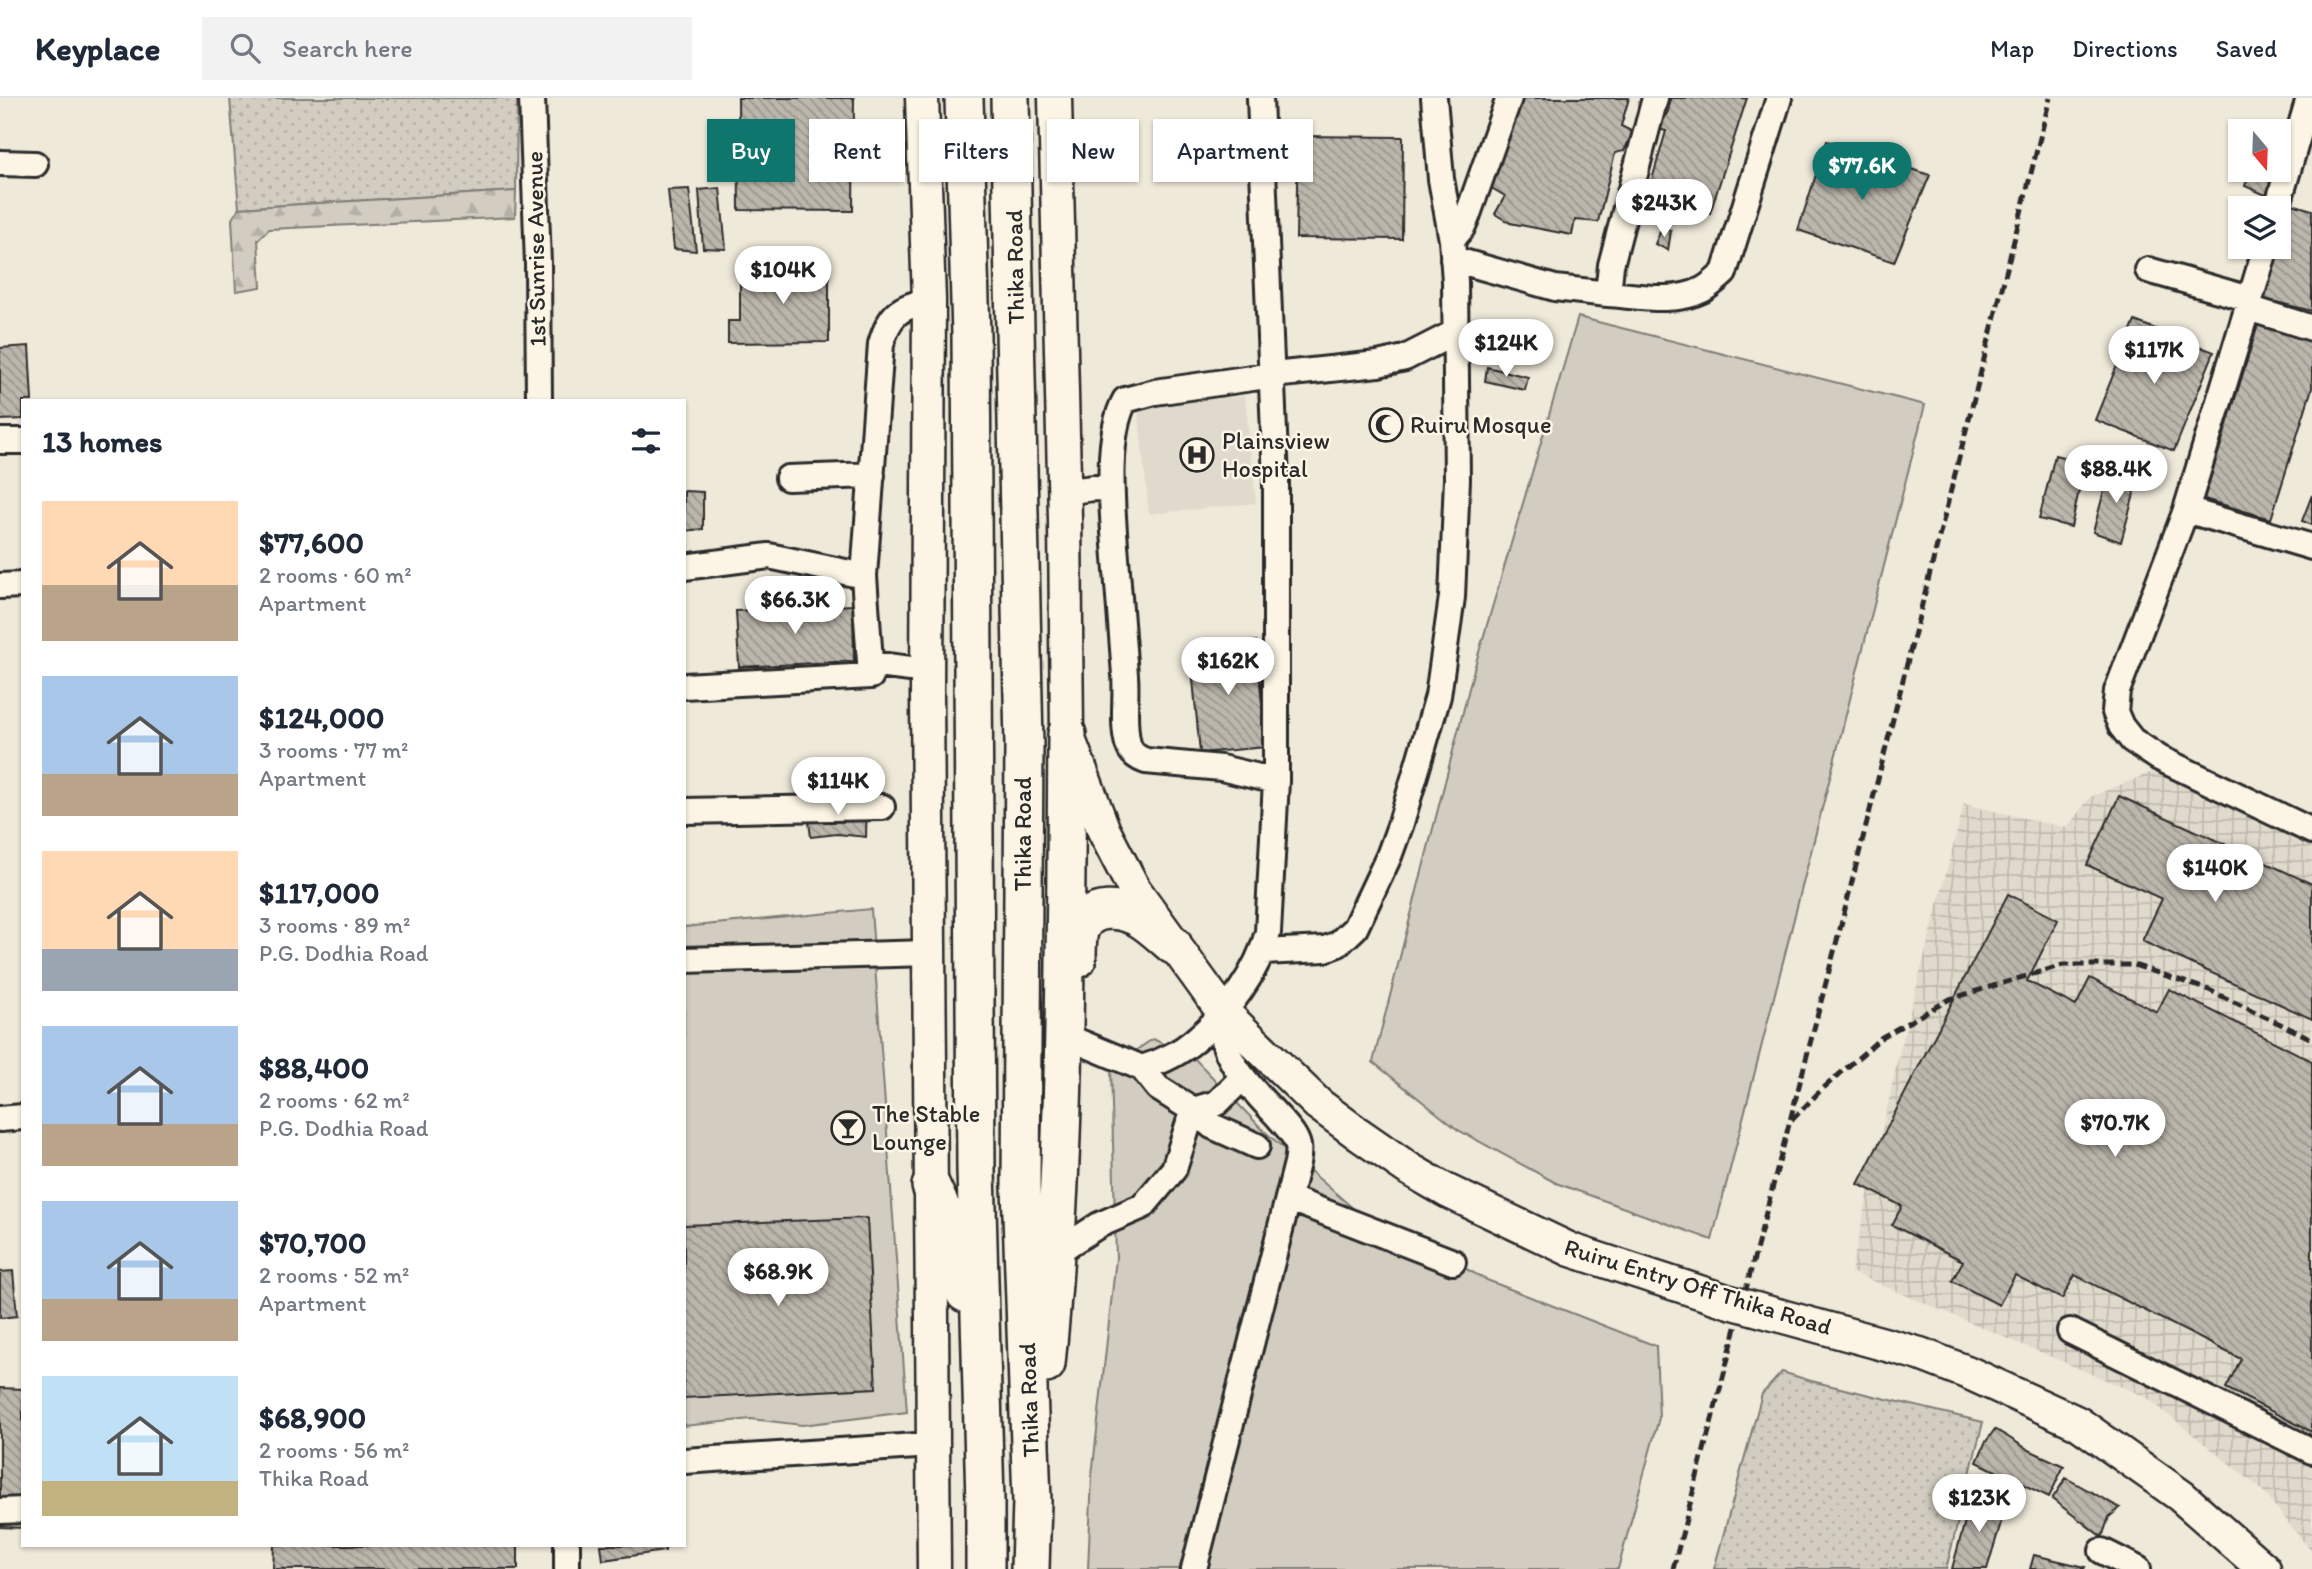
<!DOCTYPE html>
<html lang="en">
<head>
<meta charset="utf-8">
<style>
  :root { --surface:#fff; --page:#f2f2f3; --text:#1f2937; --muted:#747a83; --line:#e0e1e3; --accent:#0f766e }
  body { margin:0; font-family:Itim,sans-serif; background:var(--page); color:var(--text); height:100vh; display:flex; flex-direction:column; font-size:26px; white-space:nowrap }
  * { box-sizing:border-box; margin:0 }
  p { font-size:23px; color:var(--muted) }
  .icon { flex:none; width:38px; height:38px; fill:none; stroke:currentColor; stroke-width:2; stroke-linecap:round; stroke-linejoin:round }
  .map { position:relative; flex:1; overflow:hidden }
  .side { position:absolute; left:21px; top:301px; width:665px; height:1148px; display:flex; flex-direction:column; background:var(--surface); border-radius:0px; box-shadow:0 2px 5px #0004 }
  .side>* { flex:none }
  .banner { position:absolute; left:707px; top:21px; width:665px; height:63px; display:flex; gap:14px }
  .needle { width:46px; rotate:161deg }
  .controls { position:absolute; left:2228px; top:21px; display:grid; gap:14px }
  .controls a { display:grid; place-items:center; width:63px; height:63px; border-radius:0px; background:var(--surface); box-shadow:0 2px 5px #0004; font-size:35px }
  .price { position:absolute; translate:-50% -60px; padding:0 16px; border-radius:24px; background:#fff; color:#222; font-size:23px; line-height:46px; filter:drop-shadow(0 2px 4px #0008) }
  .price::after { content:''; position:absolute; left:50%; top:42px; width:21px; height:16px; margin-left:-10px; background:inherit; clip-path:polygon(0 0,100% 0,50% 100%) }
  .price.active { background:var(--accent); color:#fff }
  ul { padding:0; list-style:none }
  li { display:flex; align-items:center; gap:21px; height:175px; padding:0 21px }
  li span { display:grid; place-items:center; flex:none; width:196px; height:140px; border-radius:0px; color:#555 }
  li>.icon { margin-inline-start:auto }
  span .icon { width:84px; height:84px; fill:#fffc; stroke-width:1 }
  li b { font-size:30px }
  h2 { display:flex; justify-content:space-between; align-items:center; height:84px; padding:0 21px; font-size:30px }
  .pill { padding:0 24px; border-radius:0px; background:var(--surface); box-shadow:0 2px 5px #0004; font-size:24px; line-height:63px }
  .pill.active { background:var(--accent); color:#fff }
  header { display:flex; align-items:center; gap:42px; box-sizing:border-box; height:98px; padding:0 35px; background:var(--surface); border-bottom:2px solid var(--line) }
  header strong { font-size:33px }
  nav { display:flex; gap:38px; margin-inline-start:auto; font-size:24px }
  .search { width:490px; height:63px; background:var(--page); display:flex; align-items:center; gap:18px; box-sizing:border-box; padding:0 24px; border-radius:0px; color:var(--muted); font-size:26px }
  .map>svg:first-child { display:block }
</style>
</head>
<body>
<header>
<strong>Keyplace</strong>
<div class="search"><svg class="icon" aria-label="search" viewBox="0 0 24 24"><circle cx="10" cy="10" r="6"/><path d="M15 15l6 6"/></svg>Search here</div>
<nav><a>Map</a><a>Directions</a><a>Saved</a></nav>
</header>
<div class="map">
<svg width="2312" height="1471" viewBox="0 0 2312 1471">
  <defs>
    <pattern id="industrial-grid" width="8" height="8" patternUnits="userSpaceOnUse" patternTransform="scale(1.75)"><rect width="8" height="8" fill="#e0dacc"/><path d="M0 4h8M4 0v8" fill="none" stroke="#c0bbaf"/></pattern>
    <pattern id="grass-dots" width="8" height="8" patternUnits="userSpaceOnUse" patternTransform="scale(1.75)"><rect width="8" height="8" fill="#d2cdc0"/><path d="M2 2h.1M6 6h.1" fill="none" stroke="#b4b0a5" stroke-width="1.8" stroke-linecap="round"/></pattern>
    <pattern id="forest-firs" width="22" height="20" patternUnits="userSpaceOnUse" patternTransform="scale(1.75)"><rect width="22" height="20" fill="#d2cdc0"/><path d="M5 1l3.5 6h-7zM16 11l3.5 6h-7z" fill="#b4b0a5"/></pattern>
    <pattern id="building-back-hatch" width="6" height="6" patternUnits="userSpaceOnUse" patternTransform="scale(1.75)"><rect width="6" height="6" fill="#bcb7ac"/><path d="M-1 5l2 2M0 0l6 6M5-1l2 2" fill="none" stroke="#99958c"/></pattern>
  </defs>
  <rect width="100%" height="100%" fill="#efe9da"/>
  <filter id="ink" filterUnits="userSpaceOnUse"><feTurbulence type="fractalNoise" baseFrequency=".0143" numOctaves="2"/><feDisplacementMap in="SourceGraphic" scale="14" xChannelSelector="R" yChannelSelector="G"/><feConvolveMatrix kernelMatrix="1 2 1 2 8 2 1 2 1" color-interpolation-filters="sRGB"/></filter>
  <g filter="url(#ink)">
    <path fill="#e0dacc" d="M1245 298 1256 405 1149 416 1138 309Z"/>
    <path fill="url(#industrial-grid)" d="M2157 672 2312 748V1454L2261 1391 2146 1299 1851 1174 1898 960 1964 706 2067 730 2090 699Z"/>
    <path fill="url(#grass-dots)" stroke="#7e7c76" stroke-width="2" d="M230 0H517L516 93 239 110Z
      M1782 1274 1811 1283 1983 1324 1946 1471H1714L1762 1296Z"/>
    <path fill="url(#forest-firs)" stroke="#7e7c76" stroke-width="2" d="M516 93 515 119 269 131 258 142 261 189 236 193 232 121 239 110Z"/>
    <path fill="#d2cdc0" stroke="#7e7c76" stroke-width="2" d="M1578 219 1925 307 1712 1142 1556 1085 1458 1032 1373 964 1474 571Z
      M871 811 907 1314 802 1327 751 1321 684 1328V829Z
      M1153 941 1195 961 1263 1032 1355 1112 1487 1182 1656 1248 1659 1320 1618 1471H1088L1092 1378 1116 1160 1111 969Z"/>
    <path fill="url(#building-back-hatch)" stroke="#2b2b2b" stroke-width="2" d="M738 0H854L853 113 739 112Z
      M1521 0H1629L1621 28 1633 34 1624 53 1615 55 1598 124 1575 122 1572 137 1510 125 1495 116 1505 98 1485 86Z
      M1671 0H1747L1710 115 1647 99 1666 33 1654 30 1658 14 1667 17Z
      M1298 38 1403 39 1402 141 1296 140Z
      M1827 43 1930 77 1894 164 1798 132Z
      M2250 72H2275L2268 98 2245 88Z
      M720 90 726 151 703 150 699 92Z
      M689 91 696 153 674 151 668 92Z
      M2289 105 2312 112V213L2260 200 2276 149H2278V139Z
      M1662 129 1671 133 1668 152 1655 146Z
      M829 168V244L728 245V223H740V169Z
      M2135 223 2214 254 2174 353 2095 322Z
      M2258 227 2312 244V290L2271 421 2204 401Z
      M29 248 32 303H23V321L0 322V250Z
      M1487 269 1528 279 1525 292 1485 283Z
      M2055 357 2085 365 2071 429 2039 421Z
      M2110 371 2139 378 2121 444 2093 434Z
      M684 393 703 394V431L684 433Z
      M2312 397V427L2302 423Z
      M853 507 854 563 739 569 736 513Z
      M1256 543 1266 649 1200 655 1190 550Z
      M2119 698 2312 786V921L2142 843 2162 801 2087 767Z
      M867 700 866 739 837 736 811 739 806 701Z
      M2008 796 2058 822 2027 883 2076 908 2090 880 2157 914 2169 891 2312 963V1334L2226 1290 2241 1261 2075 1177 2062 1201 2015 1177 1999 1207 1952 1183 1963 1163 1892 1127 1902 1108 1858 1086Z
      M867 1120 876 1290 684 1300V1127Z
      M13 1173 17 1218 0 1220V1174Z
      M0 1290 23 1291V1430L0 1429Z
      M1995 1331 2029 1352 2064 1368 2049 1399 1977 1364 1985 1345Z
      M2066 1380 2120 1410 2109 1419 2102 1439 2052 1401Z
      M1972 1397 2006 1408 1987 1471H1952Z
      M274 1447H518V1471H273Z
      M601 1447H665V1453L603 1462Z
      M2034 1457 2085 1469 2084 1471H2030Z"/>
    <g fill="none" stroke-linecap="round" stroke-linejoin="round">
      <defs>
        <path id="minor" d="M532 0 538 166 539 303
          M1655 0 1611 167 1608 196C1638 198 1674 206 1702 192 1710 188 1717 181 1724 175L1779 0
          M0 65 35 66
          M2277 110 2309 0
          M1452 142 1462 130 1467 119 1509 0
          M2266 149 2186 412 2117 593 2115 614 2121 628 2132 642 2159 660 2312 733
          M1453 161 1555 190 1608 196
          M2148 172 2250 201
          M2248 210 2312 230
          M0 343H23
          M788 380 872 377
          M1064 394 1093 390 1111 391
          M2186 412 2312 449
          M684 469 769 458 864 478
          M0 488 23 487
          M870 566 927 573
          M684 588 871 578 864 478 881 246C890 215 899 210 929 202
          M1276 683 1221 670 1146 663C1137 660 1131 656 1128 646 1122 624 1127 599 1125 577 1122 538 1119 499 1116 460 1113 417 1104 340 1125 302L1155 294 1273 277 1378 266 1405 260 1454 235
          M684 713 882 709
          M1263 854 1325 851 1338 846 1355 830 1389 758 1401 725 1438 598 1452 499 1457 381 1455 183 1452 142 1441 81 1434 0
          M684 862 929 855
          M1070 940 1142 970 1158 990 1193 1012 1212 1028 1257 1048
          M1142 970C1161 964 1180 955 1195 942 1227 916 1258 874 1268 834L1276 683V382L1260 0
          M0 1021 23 1019
          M1288 1100 1453 1164
          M1057 1154 1099 1127 1143 1108 1174 1071 1193 1012 1217 1005 1243 979
          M2070 1233 2312 1353
          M684 1363 932 1347
          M0 1413 23 1412
          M567 1447V1471
          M2102 1453 2138 1471
          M1194 1471 1297 1065C1298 1060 1299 1053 1298 1048 1296 1038 1287 1029 1280 1021 1254 992 1213 956 1223 914"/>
        <path id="major" d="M922 0 929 202 927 598 934 1471
          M1055 0 1065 421 1067 636 1104 733 1134 791 1223 914 1318 1006 1357 1035 1409 1071 1447 1093 1571 1152 1730 1204
          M1781 1218 1920 1256 1969 1275 2078 1325 2181 1398 2264 1471"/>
        <path id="highway" d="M964 0 971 237 976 1072 985 1403V1471
          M1010 0 1024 647 1021 1088 1032 1403 1030 1471
          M1077 861C1077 852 1077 842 1079 833 1088 805 1124 809 1144 823 1154 830 1164 839 1173 847
          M931 1088 947 1123 956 1165 965 1195
          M1046 1266C1067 1056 1065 847 1067 636"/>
      </defs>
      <use href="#minor" stroke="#2b2b2b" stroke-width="30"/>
      <use href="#major" stroke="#2b2b2b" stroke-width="37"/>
      <use href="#highway" stroke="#2b2b2b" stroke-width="42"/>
      <use href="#minor" stroke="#fcf5e5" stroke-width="24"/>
      <use href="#major" stroke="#fcf5e5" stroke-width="32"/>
      <use href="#highway" stroke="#fcf5e5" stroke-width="37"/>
      <path stroke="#2b2b2b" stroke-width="5" stroke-dasharray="10 5" stroke-linecap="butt" d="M1792 1022 1819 994 1882 939 1950 901 2063 867H2134L2209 892 2312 941
        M1673 1471 1841 827 2050 0"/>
      <defs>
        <path id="major-bridge" d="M1730 1204 1781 1218"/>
      </defs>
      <use href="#major-bridge" stroke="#2b2b2b" stroke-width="37" stroke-linecap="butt"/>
      <use href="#major-bridge" stroke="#fcf5e5" stroke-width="32"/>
    </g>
  </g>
  <defs>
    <symbol id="mosque-ring" viewBox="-11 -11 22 22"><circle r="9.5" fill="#fcf5e5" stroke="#2b2b2b" stroke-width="1.5"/><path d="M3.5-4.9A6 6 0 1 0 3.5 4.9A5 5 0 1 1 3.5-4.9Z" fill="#2b2b2b"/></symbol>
    <symbol id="hospital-ring" viewBox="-11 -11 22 22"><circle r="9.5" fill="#fcf5e5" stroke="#2b2b2b" stroke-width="1.5"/><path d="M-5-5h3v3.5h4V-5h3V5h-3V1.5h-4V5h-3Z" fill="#2b2b2b"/></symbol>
    <symbol id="bar-ring" viewBox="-11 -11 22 22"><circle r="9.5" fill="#fcf5e5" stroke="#2b2b2b" stroke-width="1.5"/><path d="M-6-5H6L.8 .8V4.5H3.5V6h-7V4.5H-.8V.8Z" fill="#2b2b2b"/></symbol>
  </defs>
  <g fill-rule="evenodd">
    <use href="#mosque-ring" x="1367" y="308" width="38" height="38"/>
    <use href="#hospital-ring" x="1178" y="338" width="38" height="38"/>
    <use href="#bar-ring" x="829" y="1011" width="38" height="38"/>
  </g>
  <g text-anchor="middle" stroke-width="5" stroke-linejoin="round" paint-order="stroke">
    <g font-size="24" fill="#2b2b2b" stroke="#fcf5e5">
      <text transform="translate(536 151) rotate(-91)" y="8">1st Sunrise Avenue</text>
      <text transform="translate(1015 169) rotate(-91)" y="8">Thika Road</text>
      <text transform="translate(1023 736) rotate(-90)" y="8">Thika Road</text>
      <text transform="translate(1698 1189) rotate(17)" y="8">Ruiru Entry Off Thika Road</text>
      <text transform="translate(1029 1302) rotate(-92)" y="8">Thika Road</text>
    </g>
    <g font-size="24" fill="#2b2b2b" stroke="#fcf5e5" text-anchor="start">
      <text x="1410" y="335">Ruiru Mosque</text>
      <text x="1222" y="351">Plainsview<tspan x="1222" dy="28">Hospital</tspan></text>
      <text x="872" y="1024">The Stable<tspan x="872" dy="28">Lounge</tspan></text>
    </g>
  </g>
</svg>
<div class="controls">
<a><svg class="needle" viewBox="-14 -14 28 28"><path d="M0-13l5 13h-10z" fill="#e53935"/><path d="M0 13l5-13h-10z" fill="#747a83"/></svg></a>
<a><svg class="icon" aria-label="layers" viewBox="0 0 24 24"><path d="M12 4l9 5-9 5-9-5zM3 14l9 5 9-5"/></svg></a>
</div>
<b class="price active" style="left:1862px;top:104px">$77.6K</b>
<b class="price" style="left:1664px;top:141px">$243K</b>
<b class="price" style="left:783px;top:208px">$104K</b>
<b class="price" style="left:1506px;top:281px">$124K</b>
<b class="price" style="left:2154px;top:288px">$117K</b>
<b class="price" style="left:2116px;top:407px">$88.4K</b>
<b class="price" style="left:795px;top:538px">$66.3K</b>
<b class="price" style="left:1228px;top:599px">$162K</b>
<b class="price" style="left:838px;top:719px">$114K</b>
<b class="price" style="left:2215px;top:806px">$140K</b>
<b class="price" style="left:2115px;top:1061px">$70.7K</b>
<b class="price" style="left:778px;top:1210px">$68.9K</b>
<b class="price" style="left:1979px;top:1436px">$123K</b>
<div class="banner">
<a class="pill active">Buy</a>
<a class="pill">Rent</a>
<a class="pill">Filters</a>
<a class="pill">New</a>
<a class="pill">Apartment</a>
</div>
<section class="side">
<h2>13 homes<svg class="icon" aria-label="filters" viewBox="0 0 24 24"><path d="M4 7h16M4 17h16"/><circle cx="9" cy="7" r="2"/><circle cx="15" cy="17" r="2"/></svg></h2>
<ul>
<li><span style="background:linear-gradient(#ffd9b3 60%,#b9a48a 0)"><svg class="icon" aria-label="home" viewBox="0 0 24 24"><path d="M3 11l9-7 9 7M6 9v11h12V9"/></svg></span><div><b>$77,600</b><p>2 rooms · 60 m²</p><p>Apartment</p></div></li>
<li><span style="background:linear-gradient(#a9c7e8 70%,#b9a48a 0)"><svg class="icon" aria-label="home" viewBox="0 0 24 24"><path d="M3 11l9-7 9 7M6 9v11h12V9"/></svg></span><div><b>$124,000</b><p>3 rooms · 77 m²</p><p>Apartment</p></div></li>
<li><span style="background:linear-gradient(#ffd9b3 70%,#9aa5b1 0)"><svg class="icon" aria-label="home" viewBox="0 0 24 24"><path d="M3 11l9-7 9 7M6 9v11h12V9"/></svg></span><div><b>$117,000</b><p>3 rooms · 89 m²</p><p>P.G. Dodhia Road</p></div></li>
<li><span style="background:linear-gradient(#a9c7e8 70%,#b9a48a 0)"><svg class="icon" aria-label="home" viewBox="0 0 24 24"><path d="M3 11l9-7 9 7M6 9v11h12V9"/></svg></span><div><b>$88,400</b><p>2 rooms · 62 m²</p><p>P.G. Dodhia Road</p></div></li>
<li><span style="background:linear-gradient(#a9c7e8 70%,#b9a48a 0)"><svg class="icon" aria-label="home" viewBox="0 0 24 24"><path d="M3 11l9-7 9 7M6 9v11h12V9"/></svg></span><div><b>$70,700</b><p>2 rooms · 52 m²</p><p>Apartment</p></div></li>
<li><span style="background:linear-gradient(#bfe0f5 75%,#c2b280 0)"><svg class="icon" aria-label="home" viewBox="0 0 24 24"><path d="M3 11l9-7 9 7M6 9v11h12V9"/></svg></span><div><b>$68,900</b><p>2 rooms · 56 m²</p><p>Thika Road</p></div></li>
</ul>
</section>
</div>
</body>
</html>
